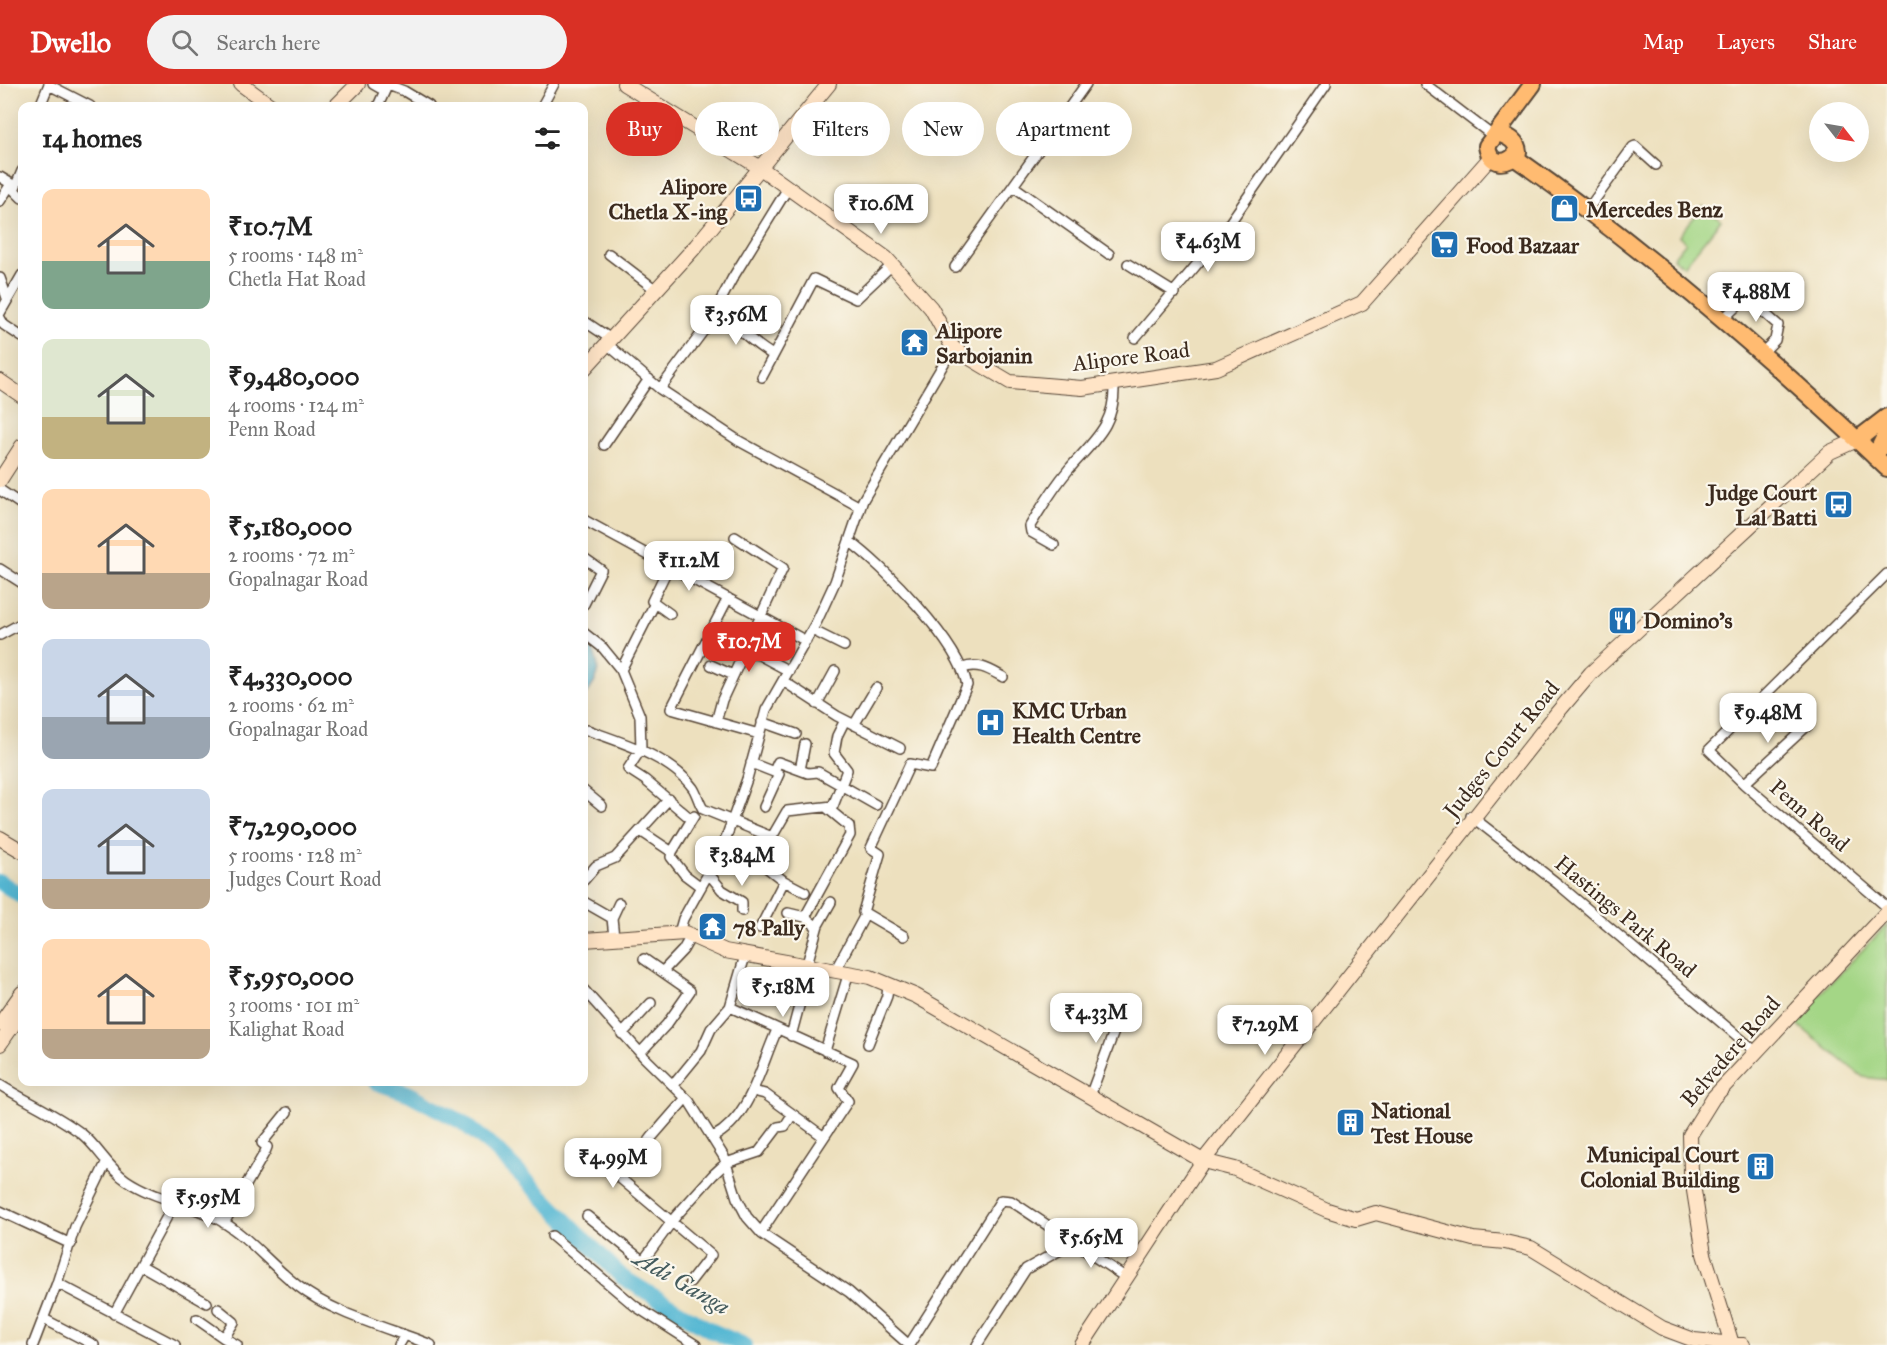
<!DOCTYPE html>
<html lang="en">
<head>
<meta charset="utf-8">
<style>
  :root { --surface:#fff; --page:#f2f2f2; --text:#222; --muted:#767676; --accent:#d93025 }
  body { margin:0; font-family:"IM FELL Great Primer",serif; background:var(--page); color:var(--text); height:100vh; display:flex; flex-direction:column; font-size:22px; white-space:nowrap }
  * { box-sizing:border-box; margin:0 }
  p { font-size:20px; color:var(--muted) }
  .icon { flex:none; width:33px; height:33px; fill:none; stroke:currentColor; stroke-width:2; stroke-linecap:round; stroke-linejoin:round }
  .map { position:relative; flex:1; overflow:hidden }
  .panel { position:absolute; left:18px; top:18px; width:570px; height:984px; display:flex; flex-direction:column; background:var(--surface); border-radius:12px; box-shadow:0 6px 24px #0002 }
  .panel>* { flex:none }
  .hud { position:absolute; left:606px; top:18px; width:570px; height:54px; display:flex; gap:12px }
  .needle { width:39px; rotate:121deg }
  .fabs { position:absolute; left:1809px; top:18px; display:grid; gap:12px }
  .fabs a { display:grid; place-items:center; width:60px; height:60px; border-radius:50%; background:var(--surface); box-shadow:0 6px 24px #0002; font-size:30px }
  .price { position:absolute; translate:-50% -51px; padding:0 14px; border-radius:12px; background:#fff; color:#222; font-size:20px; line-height:39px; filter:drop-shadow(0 2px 3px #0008) }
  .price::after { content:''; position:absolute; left:50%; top:36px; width:18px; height:14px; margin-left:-9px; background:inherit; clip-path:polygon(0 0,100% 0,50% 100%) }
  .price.on { background:var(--accent); color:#fff }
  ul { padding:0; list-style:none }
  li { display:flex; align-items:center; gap:18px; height:150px; padding:0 24px }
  li span { display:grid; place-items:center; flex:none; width:168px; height:120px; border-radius:12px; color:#555 }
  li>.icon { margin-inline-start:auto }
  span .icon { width:72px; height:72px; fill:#fffc; stroke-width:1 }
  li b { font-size:26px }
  h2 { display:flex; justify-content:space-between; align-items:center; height:72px; padding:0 24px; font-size:26px }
  .chip { padding:0 21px; border-radius:27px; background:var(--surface); box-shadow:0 6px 24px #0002; font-size:21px; line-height:54px }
  .chip.on { background:var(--accent); color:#fff }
  header { display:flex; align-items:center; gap:36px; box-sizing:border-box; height:84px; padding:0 30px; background:var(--accent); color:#fff }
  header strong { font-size:28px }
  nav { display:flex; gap:33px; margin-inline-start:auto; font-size:21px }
  .search { width:420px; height:54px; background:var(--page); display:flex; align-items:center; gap:15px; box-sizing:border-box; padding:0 21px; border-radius:33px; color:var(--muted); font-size:22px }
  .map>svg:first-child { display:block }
</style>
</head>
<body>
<header>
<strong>Dwello</strong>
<div class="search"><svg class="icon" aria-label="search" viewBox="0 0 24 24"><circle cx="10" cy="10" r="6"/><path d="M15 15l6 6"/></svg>Search here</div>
<nav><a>Map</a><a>Layers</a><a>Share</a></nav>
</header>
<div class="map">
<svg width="1887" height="1261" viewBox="0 0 1887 1261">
  <rect width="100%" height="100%" fill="#fbf7ec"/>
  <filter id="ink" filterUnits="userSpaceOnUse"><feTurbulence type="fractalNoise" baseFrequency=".0167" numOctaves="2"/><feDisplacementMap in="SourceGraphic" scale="12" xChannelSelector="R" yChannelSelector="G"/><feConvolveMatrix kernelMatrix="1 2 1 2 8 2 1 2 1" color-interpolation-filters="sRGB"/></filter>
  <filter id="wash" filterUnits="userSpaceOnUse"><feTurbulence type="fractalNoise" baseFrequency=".008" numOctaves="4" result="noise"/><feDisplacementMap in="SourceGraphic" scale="24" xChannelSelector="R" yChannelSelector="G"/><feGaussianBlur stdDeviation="1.35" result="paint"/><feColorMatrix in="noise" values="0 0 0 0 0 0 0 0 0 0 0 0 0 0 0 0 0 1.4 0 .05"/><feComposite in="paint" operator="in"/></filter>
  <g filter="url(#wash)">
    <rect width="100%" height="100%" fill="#ede0be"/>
    <path fill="#a4d686" stroke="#708052" stroke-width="1.5" d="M1703 122 1721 136 1684 182 1673 174 1686 158 1679 152Z
      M1887 841V996L1863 993 1793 937Z"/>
    <path fill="#54b7d3" stroke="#487078" stroke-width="1.5" d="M584 557C603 574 602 595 584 612Z"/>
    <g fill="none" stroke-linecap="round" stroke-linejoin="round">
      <path stroke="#54b7d3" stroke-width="16" d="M0 798 22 812
        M375 998 410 1010 462 1038 493 1063 622 1193 712 1247 744 1261"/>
    </g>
  </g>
  <g filter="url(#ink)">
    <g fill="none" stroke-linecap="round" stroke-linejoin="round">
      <defs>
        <path id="street" d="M373 0 380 4 388 1 404 7 429 22
          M1425 0 1493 52
          M49 1 90 22
          M40 22 49 0
          M378 22 388 0
          M542 22 554 0
          M22 87 14 106 22 114
          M0 93 15 102
          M1013 102 1109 170
          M0 117 11 100
          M1588 125 1633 63 1635 62 1656 81
          M609 170 656 206
          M1128 180 1175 209
          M955 183 1086 0
          M0 194 7 214
          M716 226C737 241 751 259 773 271
          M0 229 22 191
          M0 234 4 241 22 253
          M1722 236 1740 219 1752 218 1778 241 1775 256 1761 270
          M584 237 611 255
          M1135 254 1220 153 1326 0
          M607 260 660 305 739 357 860 423
          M762 293 814 195 856 215 892 181
          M660 305 707 242 732 195 788 104
          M604 361 649 295
          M0 406 22 421
          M584 436 806 557
          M849 457C884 482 959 559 967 601L931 684 910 680 871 764 880 770 863 828 904 852
          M1054 461 1031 448 1030 442C1042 422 1054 403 1069 385 1094 356 1116 341 1114 299
          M584 474 601 486 584 520
          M669 482 652 517 670 530
          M0 485 22 499
          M1887 490 1709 666 1744 700 1887 823
          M728 514 671 625 759 650
          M812 546 844 562
          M584 549 603 564 621 586 640 632 641 665 628 685 645 696 691 735
          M0 551 22 539
          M744 568 759 571 789 587
          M711 581 733 591
          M963 584C978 578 990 586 1003 593
          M621 586 655 519
          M783 597 837 632 900 664
          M817 620 835 587
          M716 638 722 616 783 484 735 453
          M762 638 796 650
          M854 641 876 604
          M587 646C621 658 671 673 693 704 697 710 699 719 703 725L772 753 787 727 833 722 847 686 834 669 837 652 845 636
          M751 679 779 690 764 723
          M800 686 805 660
          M774 687 778 678 808 689 818 688 876 721
          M1744 700 1809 640
          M584 707 602 722
          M1471 732 1558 800 1755 967
          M642 748 672 768 671 773 685 791 701 803
          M722 765 762 780 784 797 805 808
          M672 768 694 732
          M709 790 722 806 742 818V827
          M584 796 596 782 615 774 669 715
          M584 818 612 834 614 853
          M788 829 805 833 817 843
          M805 833 850 751 849 742 826 723
          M612 834 619 819
          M760 844 784 797
          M679 849 683 835 722 765 747 695 766 626 817 537 835 498 863 416 953 264
          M745 872 730 923 853 979 839 1004 848 1017 761 1148
          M807 880 818 841 831 818
          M836 885 865 831
          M663 887 683 866 691 852
          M584 906 644 973 689 1017 724 1073 737 1114 747 1133 762 1150 849 1208 909 1261
          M622 950 651 919
          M791 952 810 881
          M868 960 887 912 888 900
          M825 967 849 888
          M640 969 667 940 690 907 644 875
          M674 1000 701 967 711 945 730 923
          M0 1001C27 1018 56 1030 82 1050 98 1063 108 1084 126 1096 154 1115 188 1119 218 1135 250 1153 270 1181 298 1202 333 1230 389 1244 431 1261
          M753 1007 765 1010 824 1053
          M1090 1012 1125 918
          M686 1014 652 1053 621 1095 711 1171 690 1198
          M713 1053C751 1033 760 983 777 946
          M0 1127 71 1160
          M587 1132 643 1177 676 1132 713 1091 726 1079 759 1068 778 1043 785 1042 792 1031
          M224 1139 265 1068 267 1063 262 1059 287 1028
          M552 1152 635 1222 696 1261
          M142 1182 207 1219
          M57 1199 175 1261
          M218 1225 234 1238 224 1254 237 1261
          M114 1230 175 1118
          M44 1235 94 1261
          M197 1235 224 1254
          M33 1261 57 1199 75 1143 106 1079
          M399 1261 405 1251
          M909 1261 1001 1116 1011 1117 1122 1191
          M977 1261 1026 1185 1075 1158"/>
        <path id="secondary" d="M241 0 271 22
          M624 0 759 83 886 174 931 224 953 264 1010 298 1082 304 1216 284 1362 219 1491 73
          M336 22 358 0
          M584 285 696 162 829 0
          M0 297 22 312
          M0 396 22 362
          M0 754 22 767
          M584 856 685 849 725 867 870 893 916 912 1203 1077 1235 1085 1327 1126 1356 1135 1376 1129 1473 1155 1505 1158 1531 1164 1662 1244 1694 1256 1743 1261
          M0 940 22 909
          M0 960 22 928
          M1732 1260 1704 1170 1691 1088 1690 1051 1713 1014 1887 828
          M1082 1261 1203 1077 1557 629 1591 589 1830 368 1857 356"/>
        <path id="highway" d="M1499 49C1508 53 1517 56 1518 68 1507 82 1490 82 1487 62L1533 0
          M1514 73C1647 166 1770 273 1887 384
          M1857 356 1887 333
          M1875 373 1887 348"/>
      </defs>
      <use href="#street" stroke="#564536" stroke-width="12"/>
      <use href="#secondary" stroke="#564536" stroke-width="16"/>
      <use href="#highway" stroke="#564536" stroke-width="20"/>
      <use href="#street" stroke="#fff" stroke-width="9"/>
      <use href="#secondary" stroke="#ffe4c6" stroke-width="14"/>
      <use href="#highway" stroke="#ffbb71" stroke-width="16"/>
    </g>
  </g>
  <defs>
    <symbol id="bus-square" viewBox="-11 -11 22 22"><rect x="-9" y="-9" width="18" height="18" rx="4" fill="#1f6fb2" stroke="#fbf7ec"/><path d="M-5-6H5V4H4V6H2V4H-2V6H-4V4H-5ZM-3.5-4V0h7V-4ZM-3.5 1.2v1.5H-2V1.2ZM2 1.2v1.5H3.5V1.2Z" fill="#fff"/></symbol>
    <symbol id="shop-square" viewBox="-11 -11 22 22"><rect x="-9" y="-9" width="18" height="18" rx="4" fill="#1f6fb2" stroke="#fbf7ec"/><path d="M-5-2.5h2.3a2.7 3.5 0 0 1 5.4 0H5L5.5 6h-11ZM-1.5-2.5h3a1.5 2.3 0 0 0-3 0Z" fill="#fff"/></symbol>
    <symbol id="supermarket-square" viewBox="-11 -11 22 22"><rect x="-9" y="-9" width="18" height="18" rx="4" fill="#1f6fb2" stroke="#fbf7ec"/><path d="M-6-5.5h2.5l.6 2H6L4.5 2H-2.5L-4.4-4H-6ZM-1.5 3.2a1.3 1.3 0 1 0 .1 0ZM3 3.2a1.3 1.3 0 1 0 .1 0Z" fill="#fff"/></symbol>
    <symbol id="temple-square" viewBox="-11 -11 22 22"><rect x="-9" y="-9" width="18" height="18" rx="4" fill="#1f6fb2" stroke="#fbf7ec"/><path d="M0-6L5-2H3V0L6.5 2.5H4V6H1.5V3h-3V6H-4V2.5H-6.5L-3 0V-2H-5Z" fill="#fff"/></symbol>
    <symbol id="restaurant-square" viewBox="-11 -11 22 22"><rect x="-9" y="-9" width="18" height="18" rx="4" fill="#1f6fb2" stroke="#fbf7ec"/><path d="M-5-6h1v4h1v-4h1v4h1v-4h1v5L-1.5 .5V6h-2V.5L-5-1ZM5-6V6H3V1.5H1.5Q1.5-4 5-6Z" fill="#fff"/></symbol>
    <symbol id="hospital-square" viewBox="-11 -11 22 22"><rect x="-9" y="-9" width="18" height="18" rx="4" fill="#1f6fb2" stroke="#fbf7ec"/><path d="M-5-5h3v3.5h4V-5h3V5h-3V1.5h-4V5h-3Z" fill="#fff"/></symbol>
    <symbol id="building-square" viewBox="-11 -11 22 22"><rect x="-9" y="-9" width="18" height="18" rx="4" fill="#1f6fb2" stroke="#fbf7ec"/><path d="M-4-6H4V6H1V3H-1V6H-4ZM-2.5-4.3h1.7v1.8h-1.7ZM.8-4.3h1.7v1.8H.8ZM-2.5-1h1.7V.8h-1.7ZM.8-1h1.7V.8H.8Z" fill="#fff"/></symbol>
  </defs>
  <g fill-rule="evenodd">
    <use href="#bus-square" x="732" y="98" width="33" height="33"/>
    <use href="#shop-square" x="1548" y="108" width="33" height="33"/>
    <use href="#supermarket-square" x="1428" y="144" width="33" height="33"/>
    <use href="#temple-square" x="898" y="242" width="33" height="33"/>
    <use href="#bus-square" x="1822" y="404" width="33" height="33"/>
    <use href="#restaurant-square" x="1606" y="520" width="33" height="33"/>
    <use href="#hospital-square" x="974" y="622" width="33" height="33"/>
    <use href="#temple-square" x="696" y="826" width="33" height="33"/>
    <use href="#building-square" x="1334" y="1022" width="33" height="33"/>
    <use href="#building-square" x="1744" y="1066" width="33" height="33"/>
  </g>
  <g text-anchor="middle" stroke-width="4.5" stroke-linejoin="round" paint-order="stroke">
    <g font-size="22" font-weight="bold" fill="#3b2a1e" stroke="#fbf7ec" text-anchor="start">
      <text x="727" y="110" text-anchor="end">Alipore<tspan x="727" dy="25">Chetla X-ing</tspan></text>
      <text x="1586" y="133">Mercedes Benz</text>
      <text x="1466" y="169">Food Bazaar</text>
      <text x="936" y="254">Alipore<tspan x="936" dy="25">Sarbojanin</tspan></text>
      <text x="1817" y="416" text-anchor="end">Judge Court<tspan x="1817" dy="25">Lal Batti</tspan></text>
      <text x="1643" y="544">Domino's</text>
      <text x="1012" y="634">KMC Urban<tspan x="1012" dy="25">Health Centre</tspan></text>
      <text x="733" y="851">78 Pally</text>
      <text x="1371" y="1034">National<tspan x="1371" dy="25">Test House</tspan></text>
      <text x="1739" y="1078" text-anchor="end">Municipal Court<tspan x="1739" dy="25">Colonial Building</tspan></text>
    </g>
    <g font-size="22" fill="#3b2a1e" stroke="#fbf7ec">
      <text transform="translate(1131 272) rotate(-7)" y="8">Alipore Road</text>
      <text transform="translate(1501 665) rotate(-51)" y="8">Judges Court Road</text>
      <text transform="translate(1810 731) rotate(41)" y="8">Penn Road</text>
      <text transform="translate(1626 832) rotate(40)" y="8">Hastings Park Road</text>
      <text transform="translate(1730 967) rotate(-49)" y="8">Belvedere Road</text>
    </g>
    <g font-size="24" font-style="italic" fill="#445b5d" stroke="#fbf7ec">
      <text transform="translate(682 1198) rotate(30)" y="8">Adi Ganga</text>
    </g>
  </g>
</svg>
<div class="fabs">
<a><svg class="needle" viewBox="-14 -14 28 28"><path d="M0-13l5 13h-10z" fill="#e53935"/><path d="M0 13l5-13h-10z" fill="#767676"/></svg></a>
</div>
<b class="price" style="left:881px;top:151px">₹10.6M</b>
<b class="price" style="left:1208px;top:189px">₹4.63M</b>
<b class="price" style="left:1756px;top:239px">₹4.88M</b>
<b class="price" style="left:736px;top:262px">₹3.56M</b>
<b class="price" style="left:689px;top:508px">₹11.2M</b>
<b class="price on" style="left:749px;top:589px">₹10.7M</b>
<b class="price" style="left:1768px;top:660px">₹9.48M</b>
<b class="price" style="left:742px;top:803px">₹3.84M</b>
<b class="price" style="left:783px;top:934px">₹5.18M</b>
<b class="price" style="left:1096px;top:960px">₹4.33M</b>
<b class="price" style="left:1265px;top:972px">₹7.29M</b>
<b class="price" style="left:613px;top:1105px">₹4.99M</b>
<b class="price" style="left:208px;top:1145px">₹5.95M</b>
<b class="price" style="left:1091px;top:1185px">₹5.65M</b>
<div class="hud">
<a class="chip on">Buy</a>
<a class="chip">Rent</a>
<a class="chip">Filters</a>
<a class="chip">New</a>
<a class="chip">Apartment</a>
</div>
<section class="panel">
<h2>14 homes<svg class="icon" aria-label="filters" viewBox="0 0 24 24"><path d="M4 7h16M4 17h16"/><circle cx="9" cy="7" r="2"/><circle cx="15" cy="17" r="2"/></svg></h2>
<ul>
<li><span style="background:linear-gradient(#ffd9b3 60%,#7fa58c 0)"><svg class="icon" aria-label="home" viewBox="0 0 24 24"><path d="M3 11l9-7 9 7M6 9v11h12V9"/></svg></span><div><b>₹10.7M</b><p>5 rooms · 148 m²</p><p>Chetla Hat Road</p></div></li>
<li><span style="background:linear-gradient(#dfe7d0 65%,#c2b280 0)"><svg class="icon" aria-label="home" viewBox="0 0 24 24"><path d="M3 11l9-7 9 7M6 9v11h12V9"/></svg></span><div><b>₹9,480,000</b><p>4 rooms · 124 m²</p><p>Penn Road</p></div></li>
<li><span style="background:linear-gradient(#ffd9b3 70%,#b9a48a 0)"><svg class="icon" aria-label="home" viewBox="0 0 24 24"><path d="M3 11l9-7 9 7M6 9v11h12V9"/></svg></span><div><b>₹5,180,000</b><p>2 rooms · 72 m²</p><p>Gopalnagar Road</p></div></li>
<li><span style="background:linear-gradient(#c9d6e8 65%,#9aa5b1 0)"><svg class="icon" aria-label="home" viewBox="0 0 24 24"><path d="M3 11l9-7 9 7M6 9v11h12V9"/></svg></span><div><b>₹4,330,000</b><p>2 rooms · 62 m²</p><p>Gopalnagar Road</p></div></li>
<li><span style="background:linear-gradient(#c9d6e8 75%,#b9a48a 0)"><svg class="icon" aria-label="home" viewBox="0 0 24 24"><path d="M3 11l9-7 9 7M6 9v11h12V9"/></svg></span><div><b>₹7,290,000</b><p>5 rooms · 128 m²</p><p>Judges Court Road</p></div></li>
<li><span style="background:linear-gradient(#ffd9b3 75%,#b9a48a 0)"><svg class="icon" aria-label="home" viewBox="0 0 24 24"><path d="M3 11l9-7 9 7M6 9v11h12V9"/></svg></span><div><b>₹5,950,000</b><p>3 rooms · 101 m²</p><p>Kalighat Road</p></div></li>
</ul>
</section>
</div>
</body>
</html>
